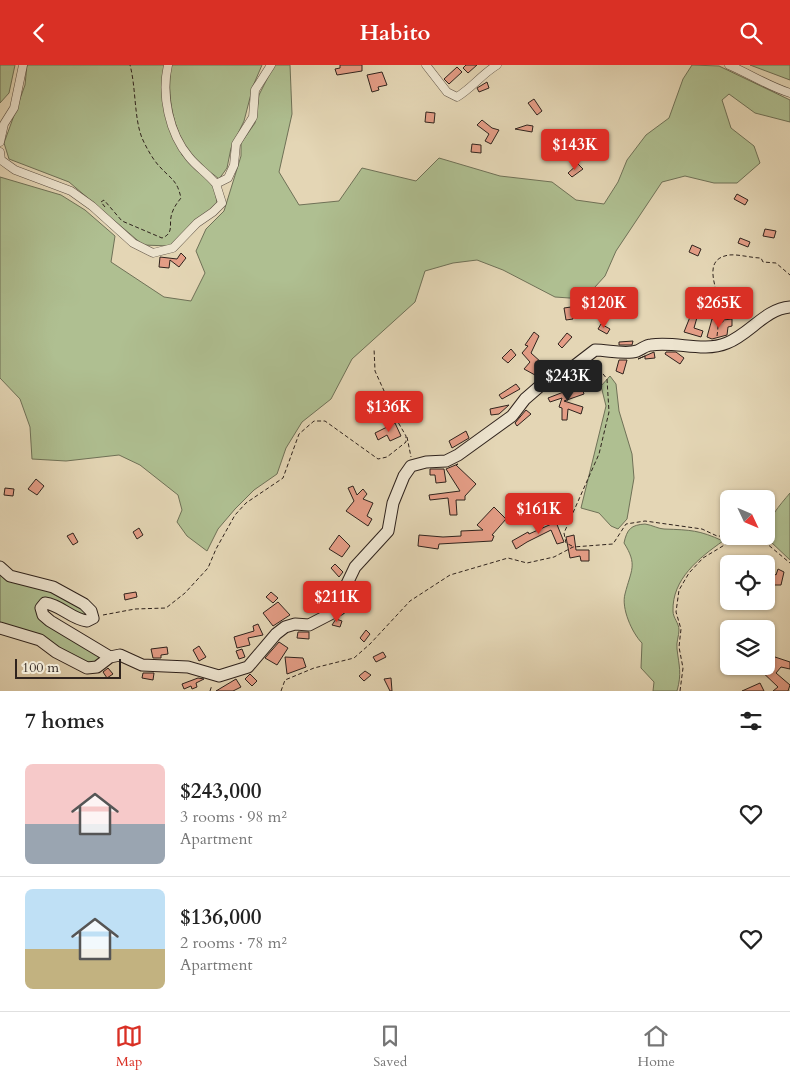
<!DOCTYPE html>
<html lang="en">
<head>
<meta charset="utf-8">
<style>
  :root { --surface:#fff; --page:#f6f6f6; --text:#222; --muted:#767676; --line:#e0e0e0; --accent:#d93025 }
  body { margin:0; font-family:Cardo,serif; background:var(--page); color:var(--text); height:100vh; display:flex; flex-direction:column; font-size:19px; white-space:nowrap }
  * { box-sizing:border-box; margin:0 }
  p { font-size:16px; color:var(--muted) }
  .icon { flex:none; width:28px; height:28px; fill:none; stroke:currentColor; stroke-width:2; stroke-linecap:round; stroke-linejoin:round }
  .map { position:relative; height:626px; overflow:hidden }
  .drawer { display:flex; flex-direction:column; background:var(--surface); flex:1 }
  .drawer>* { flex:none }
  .needle { width:32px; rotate:134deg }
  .fabs { position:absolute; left:720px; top:425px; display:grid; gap:10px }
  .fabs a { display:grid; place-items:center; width:55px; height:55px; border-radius:8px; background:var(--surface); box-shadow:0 1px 4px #0004; font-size:25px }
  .scale { position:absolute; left:15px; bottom:12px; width:106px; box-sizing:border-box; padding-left:5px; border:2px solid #2f231d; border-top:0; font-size:14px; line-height:18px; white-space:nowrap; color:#2f231d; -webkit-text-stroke:4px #ede4cf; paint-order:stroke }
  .price { position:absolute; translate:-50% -42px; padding:0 11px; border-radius:5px; background:var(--accent); color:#fff; font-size:16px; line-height:32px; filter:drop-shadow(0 1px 2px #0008) }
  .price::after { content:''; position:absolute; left:50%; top:30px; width:15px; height:11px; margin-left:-8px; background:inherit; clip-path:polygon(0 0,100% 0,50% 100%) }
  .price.on { background:#222; color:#fff }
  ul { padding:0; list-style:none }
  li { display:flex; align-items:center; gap:15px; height:125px; padding:0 25px }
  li+li { border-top:1px solid var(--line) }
  li span { display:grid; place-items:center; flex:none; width:140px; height:100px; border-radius:8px; color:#555 }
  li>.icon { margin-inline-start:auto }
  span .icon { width:60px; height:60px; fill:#fffc; stroke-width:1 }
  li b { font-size:21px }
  h2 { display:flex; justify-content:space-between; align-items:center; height:60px; padding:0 25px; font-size:21px }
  header { display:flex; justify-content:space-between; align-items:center; height:65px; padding:0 25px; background:var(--accent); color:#fff; font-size:22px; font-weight:700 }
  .dock { display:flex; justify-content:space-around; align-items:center; height:70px; border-top:1px solid var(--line); background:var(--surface); font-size:14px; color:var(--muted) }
  .dock a { display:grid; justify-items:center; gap:2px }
  .dock .on { color:var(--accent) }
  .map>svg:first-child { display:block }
</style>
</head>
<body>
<header><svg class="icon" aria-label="back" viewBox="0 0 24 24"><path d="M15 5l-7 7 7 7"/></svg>Habito<svg class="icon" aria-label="search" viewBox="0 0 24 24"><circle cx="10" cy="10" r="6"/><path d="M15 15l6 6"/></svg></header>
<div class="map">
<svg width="790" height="626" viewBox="0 0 790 626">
  <rect width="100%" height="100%" fill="#e4d6b5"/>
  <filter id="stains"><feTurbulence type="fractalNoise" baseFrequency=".004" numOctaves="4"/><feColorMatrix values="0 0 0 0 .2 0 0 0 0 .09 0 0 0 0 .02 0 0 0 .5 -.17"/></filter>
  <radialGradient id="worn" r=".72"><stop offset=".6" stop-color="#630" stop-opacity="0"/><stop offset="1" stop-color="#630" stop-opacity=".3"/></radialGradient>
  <path fill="#afbf91" stroke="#6f7157" d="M0 0H15L9 28 0 38Z
    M27 0H164L163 20 182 90 209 115 215 125 217 138 178 176 170 181 143 180 69 117 9 94 4 78 25 20Z
    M171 0H262L253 21 244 56 231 83 227 103 219 114C210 106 196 99 190 89 172 63 167 30 171 0Z
    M274 0H290L292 49 279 107 299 140 339 136 362 103 416 116 439 93 500 111 552 117 576 135 604 139 618 117 627 95 646 70 669 53 683 14 692 0 719 1 790 35V57L755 48 729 29 722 35 731 63 754 81 760 98 737 118H714L685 111 662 117 616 186 605 211 584 234 555 232 503 205 477 195 453 198 425 206 415 237 352 294 331 334 302 357 286 383 277 409 254 425 235 444 218 464 207 486 187 471 177 457 182 445 178 430 140 400 119 390 66 396 32 394 30 362 20 334 0 313V112L61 130 85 145 115 171 111 197 164 232 191 236 205 208 196 186 206 164 224 146 241 91V78L255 58 259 30Z
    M750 0H790V15Z
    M610 311 616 319 619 346 632 389 634 413 627 454 618 464 611 461 599 448 581 443 606 341 601 321Z
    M790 428V495L771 477 762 475 763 471H766C766 455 780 440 790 428Z
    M645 459C652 460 659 464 664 464 691 465 699 465 723 476 699 493 672 514 673 546 673 553 679 558 679 565 679 571 676 577 677 584 679 601 682 608 677 626H653L654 617 641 603 642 578C632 568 621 543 625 529 631 505 638 500 624 478 627 464 631 460 645 459Z
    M0 508C16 523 29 517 47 523 61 527 74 539 87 547L86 553 36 541 101 593 95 598 83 597 0 561Z"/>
  <path fill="#e49d86" stroke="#2f231d" d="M340 0H362V6L337 10 335 4 340 3Z
    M466 0H477L468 8 463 3Z
    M457 2 462 7 449 19 444 14Z
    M382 7 387 20 378 22 379 25 372 27 367 10Z
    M487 17 489 23 479 27 477 23Z
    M534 34 542 46 537 50 528 38Z
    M426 47 435 48 434 58 425 57Z
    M482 55 492 63 499 65 491 79 485 76 489 69 477 60Z
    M527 60 533 61 532 67 515 64Z
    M549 71 554 76 549 81 544 76Z
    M472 79 481 80V88L471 87Z
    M578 99 583 104 572 112 568 108Z
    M737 129 748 135 745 140 734 134Z
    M765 164 776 166 774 173 763 171Z
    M740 173 750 177 748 182 738 178Z
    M692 180 701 184 698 191 689 187Z
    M181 188 186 193 179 202 170 195 169 203 159 202 160 192 177 194Z
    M571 242 573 254 566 255 564 243Z
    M692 247 698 249 694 263 703 266 701 272 684 267Z
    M712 254 723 257V255L732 254V261L728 262 727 270 712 274 707 272Z
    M601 259 610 264 607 269 598 264Z
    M534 267 539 271 531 288 542 298 535 310 524 304 530 297 522 288 528 281 525 280Z
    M567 268 572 272 562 283 558 279Z
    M633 276 632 280H619V277Z
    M511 284 516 290 508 298 502 293Z
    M654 287 655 293 645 294V291L638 294Z
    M666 287H676L684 293 680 299 665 289Z
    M619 295H627L623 309 616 306Z
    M588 300 596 307 590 313 582 305Z
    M594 315 596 322 586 326 584 319Z
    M516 319 520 324 502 334 499 330Z
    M574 323V325L582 323 584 329 564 336 583 342 581 349 568 344 567 355H562V343L559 342 562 333 550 337 548 333Z
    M509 340 499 349 491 350 490 344Z
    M526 345 531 349 517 361 515 358Z
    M395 358 401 371 390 376 387 370 378 375 375 368Z
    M466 366 469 373 452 383 449 376Z
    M458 399 456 400 476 419 465 431V435H456L457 450H450L448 433 430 435 429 430 460 426 446 404Z
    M430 404H444L446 417 436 418 435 410H430Z
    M36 414 44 421 37 430 28 424Z
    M353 421 357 430 363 424 367 429 363 434 373 438 367 451 372 454 368 461 346 446 354 436 348 423Z
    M5 423 14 424 13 431 4 430Z
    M494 442 506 454 492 470 494 471 492 476 439 479 438 484 418 481 419 470 443 472 461 471V466L483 465 477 460Z
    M556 457 564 477 557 479 551 465 527 477 516 484 512 476 528 467 529 469Z
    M139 463 143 470 137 474 133 467Z
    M73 468 78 477 73 480 67 471Z
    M339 470 350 481 342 492 329 484Z
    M574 470 576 485H589V496H581L580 491 570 493 566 472Z
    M335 499 343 507 339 512 331 503Z
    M766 503 776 510 778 504 784 507 781 520H766Z
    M136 527 137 532 125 535 124 529Z
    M271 527 278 533 273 538 266 532Z
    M319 527 330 530 329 534 334 535 333 539 324 544 326 536 317 533Z
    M278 537 290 550 273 561 263 548Z
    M336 554 342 556 340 562 332 560Z
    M258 559 263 570 248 573 250 580 237 583 234 572 254 566 253 561Z
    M366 565 370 569 364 577 360 573Z
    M298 567H309V574L297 573Z
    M279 577 288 583 277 600 265 593Z
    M199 581 206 592 199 596 193 585Z
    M167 582 168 589 161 590V593H153L151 584Z
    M242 584 245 592 239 594 236 586Z
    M383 587 386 592 376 597 373 592Z
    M769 590 790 597V604L781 602 776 608 790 620 788 626H773L778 622 756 601H766Z
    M285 592 303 593 306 602 287 609Z
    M108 603 113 609 107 613 103 607Z
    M365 606 371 610 364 616 359 611Z
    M143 608H154L153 615 142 613Z
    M250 609 257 616 252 621 245 614Z
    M198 613 204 614 196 618 197 622 192 624 191 621 184 624 182 619Z
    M391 613 392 626H390L384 614Z
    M236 614 241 622 233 626H216Z
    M760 618 764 626H742Z"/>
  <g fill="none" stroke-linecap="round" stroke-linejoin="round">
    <defs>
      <path id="street" d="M168 0C161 30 169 68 189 92 197 102 208 109 216 119L228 113 234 100 236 79 253 52 255 25 271 0
        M426 0 447 27 457 32C472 23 482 9 497 0
        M729 0C750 9 768 21 790 28
        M0 77 4 59 14 43 23 0
        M0 87 1 95 15 105 71 126 92 141 133 178 153 188 173 183 197 158 213 147 222 138 216 119"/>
      <path id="secondary" d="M0 502 10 511 53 522 84 539 91 546 93 553 87 556C71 554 61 540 45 538L41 543 43 550 50 556 110 592
        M0 563 40 575 56 587 87 603 97 602 110 592 120 590 142 600 188 602 219 611 248 602 276 569 285 562 295 559 309 560 340 544 344 525 355 502 388 466 393 438 404 411 411 401 426 397 446 396 458 390 512 351 525 334 540 321 569 305 595 285C608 285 625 290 637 286 642 284 646 280 651 280 677 276 703 288 727 278 750 269 765 244 790 242"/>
    </defs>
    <use href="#street" stroke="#5c5043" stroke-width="9"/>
    <use href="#secondary" stroke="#2f231d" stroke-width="13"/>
    <path stroke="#2f231d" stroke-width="1" stroke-dasharray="4 2.5" stroke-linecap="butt" d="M105 142 101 137 104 135 122 156 162 173C175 168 168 159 172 148 174 142 177 138 181 133 177 115 172 115 160 102 153 95 146 82 142 73 134 53 136 22 130 0
      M717 271C719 258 718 245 717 232 716 219 703 194 729 190 738 189 752 193 761 193L763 197 776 198 790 210
      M407 372 411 392
      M572 481 566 478 564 468 599 389 609 347 607 314 596 300 597 297
      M103 550 135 544 166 543 185 528 208 503 216 484 235 450 246 438 283 413 299 369 314 356H325L378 394 387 392 406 377V371L387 338 385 328 375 306 374 283
      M210 626 212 620
      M281 626 285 615 314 603 354 593 370 579 410 536 450 510 508 493 527 498 554 492 573 482 613 479 626 459 645 456 702 464 717 471 746 472 766 478 790 498
      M680 626 683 603 679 582 681 564 676 547 679 525 689 508 703 493 736 473"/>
    <use href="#street" stroke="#ede4cf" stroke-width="8"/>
    <use href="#secondary" stroke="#ede4cf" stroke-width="11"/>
  </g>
  <rect width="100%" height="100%" filter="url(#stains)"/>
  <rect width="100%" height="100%" fill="url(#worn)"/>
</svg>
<div class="fabs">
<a><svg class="needle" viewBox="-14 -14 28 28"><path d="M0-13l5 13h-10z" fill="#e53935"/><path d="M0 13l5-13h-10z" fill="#767676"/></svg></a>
<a><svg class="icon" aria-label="locate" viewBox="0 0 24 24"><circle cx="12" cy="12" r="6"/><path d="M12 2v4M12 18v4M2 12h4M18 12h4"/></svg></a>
<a><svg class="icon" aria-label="layers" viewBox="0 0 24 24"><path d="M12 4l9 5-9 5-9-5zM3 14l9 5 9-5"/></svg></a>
</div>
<div class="scale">100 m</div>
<b class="price" style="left:575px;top:106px">$143K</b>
<b class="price" style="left:604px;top:264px">$120K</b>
<b class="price" style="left:719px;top:264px">$265K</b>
<b class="price on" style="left:568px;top:337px">$243K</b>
<b class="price" style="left:389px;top:368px">$136K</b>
<b class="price" style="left:539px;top:470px">$161K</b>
<b class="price" style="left:337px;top:558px">$211K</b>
</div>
<section class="drawer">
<h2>7 homes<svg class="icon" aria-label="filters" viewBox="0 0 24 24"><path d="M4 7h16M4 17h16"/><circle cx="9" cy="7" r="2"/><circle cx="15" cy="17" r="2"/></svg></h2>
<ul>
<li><span style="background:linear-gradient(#f6c9c9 60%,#9aa5b1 0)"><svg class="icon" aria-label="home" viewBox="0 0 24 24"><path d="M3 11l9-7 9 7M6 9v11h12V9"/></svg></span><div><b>$243,000</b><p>3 rooms · 98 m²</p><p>Apartment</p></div><svg class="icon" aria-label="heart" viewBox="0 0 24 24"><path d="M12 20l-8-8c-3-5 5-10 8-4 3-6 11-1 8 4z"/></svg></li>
<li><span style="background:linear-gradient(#bfe0f5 60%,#c2b280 0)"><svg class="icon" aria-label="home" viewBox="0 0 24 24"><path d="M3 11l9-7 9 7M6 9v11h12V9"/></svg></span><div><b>$136,000</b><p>2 rooms · 78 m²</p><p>Apartment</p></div><svg class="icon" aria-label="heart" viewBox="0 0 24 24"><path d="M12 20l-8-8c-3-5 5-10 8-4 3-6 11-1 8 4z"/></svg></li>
</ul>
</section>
<nav class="dock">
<a class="on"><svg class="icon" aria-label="map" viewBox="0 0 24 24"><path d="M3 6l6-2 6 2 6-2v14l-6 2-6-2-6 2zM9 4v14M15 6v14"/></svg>Map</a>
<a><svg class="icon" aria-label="saved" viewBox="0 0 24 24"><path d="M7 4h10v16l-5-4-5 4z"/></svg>Saved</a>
<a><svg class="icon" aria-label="home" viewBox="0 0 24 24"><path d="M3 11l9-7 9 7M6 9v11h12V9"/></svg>Home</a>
</nav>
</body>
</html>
